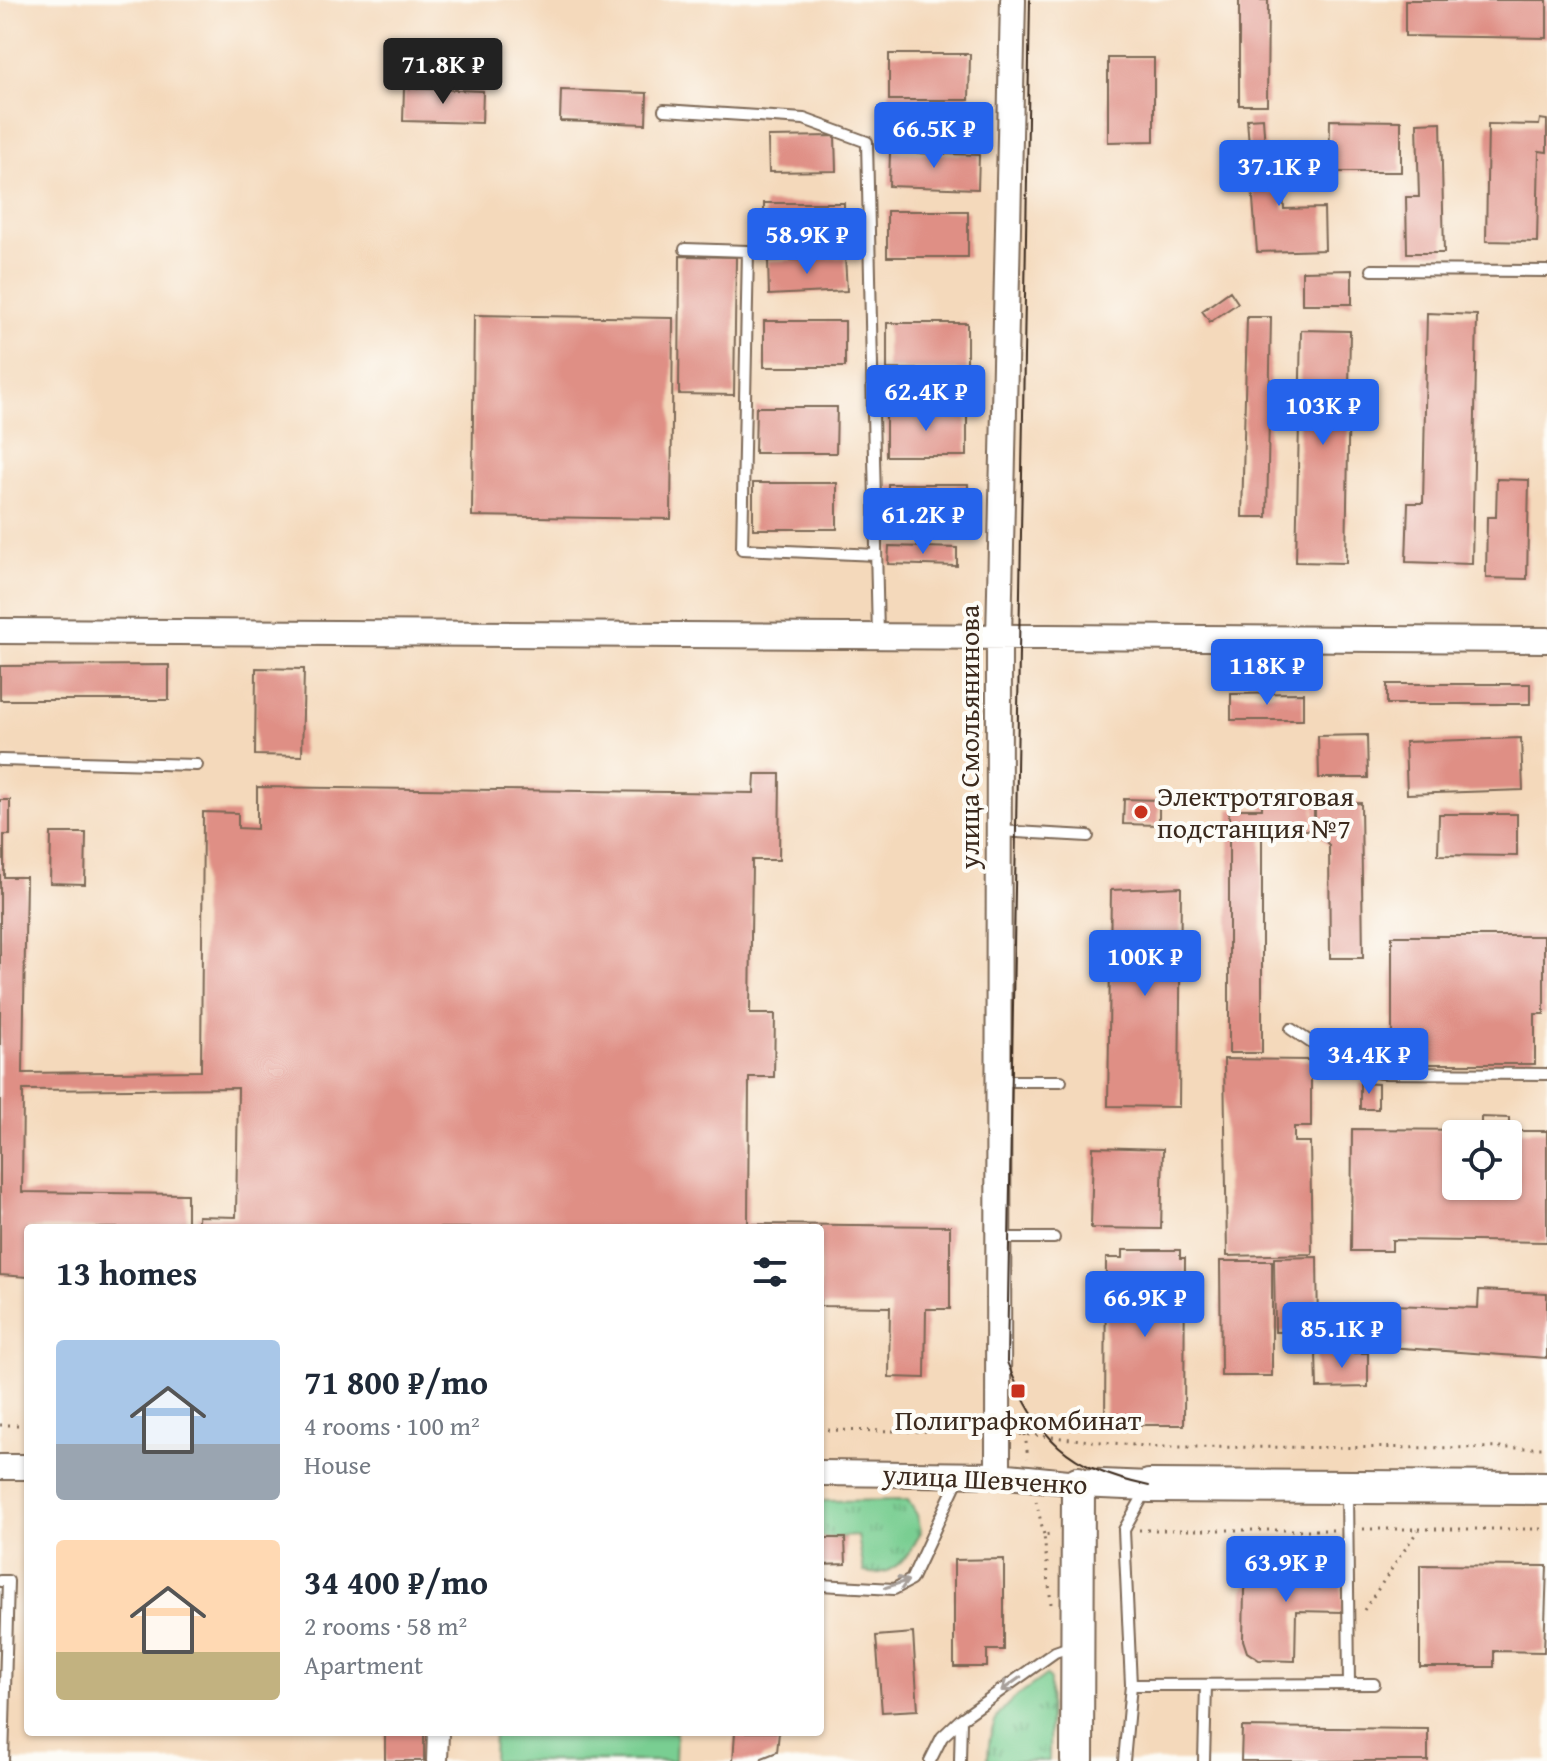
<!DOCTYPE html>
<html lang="en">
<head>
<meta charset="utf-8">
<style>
  :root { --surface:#fff; --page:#f2f2f3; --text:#1f2937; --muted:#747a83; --accent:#2563eb }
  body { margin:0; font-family:"Gentium Book Plus",serif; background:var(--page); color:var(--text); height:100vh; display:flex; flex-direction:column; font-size:30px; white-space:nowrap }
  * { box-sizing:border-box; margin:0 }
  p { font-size:26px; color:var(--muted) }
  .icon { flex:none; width:44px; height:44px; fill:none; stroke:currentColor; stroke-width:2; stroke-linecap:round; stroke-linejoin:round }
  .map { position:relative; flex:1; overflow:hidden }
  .side { position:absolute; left:24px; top:1224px; width:800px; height:512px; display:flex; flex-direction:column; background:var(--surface); border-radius:8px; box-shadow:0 2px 6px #0004 }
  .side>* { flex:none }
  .tools { position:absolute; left:1442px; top:1120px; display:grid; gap:16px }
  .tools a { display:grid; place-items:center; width:80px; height:80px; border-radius:8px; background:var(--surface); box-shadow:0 2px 6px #0004; font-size:40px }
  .price { position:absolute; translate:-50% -68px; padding:0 18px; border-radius:8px; background:var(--accent); color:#fff; font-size:26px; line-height:52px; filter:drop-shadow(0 2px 4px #0008) }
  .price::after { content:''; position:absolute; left:50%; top:48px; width:24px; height:18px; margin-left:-12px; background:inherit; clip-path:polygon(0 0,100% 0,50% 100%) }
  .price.on { background:#222; color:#fff }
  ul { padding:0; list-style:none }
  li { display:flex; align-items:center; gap:24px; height:200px; padding:0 32px }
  li span { display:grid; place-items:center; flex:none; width:224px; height:160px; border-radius:8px; color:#555 }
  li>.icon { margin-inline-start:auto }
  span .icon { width:96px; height:96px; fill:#fffc; stroke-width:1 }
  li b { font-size:34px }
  h2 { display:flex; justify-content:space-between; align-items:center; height:96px; padding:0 32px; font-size:34px }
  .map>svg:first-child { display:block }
</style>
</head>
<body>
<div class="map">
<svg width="1547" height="1761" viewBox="0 0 1547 1761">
  <defs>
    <pattern id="grass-tufts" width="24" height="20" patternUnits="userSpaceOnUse" patternTransform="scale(2)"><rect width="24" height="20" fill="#79ce92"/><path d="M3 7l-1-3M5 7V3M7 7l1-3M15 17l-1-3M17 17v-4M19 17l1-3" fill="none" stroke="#64a777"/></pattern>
  </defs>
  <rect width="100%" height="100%" fill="#fdfcf7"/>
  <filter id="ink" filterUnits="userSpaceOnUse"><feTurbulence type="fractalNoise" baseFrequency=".0125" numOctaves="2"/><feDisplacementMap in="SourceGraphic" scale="16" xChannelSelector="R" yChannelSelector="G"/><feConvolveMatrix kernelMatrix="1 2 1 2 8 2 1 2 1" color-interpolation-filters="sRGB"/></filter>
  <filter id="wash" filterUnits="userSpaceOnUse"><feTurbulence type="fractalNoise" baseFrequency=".006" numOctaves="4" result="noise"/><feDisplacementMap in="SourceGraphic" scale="32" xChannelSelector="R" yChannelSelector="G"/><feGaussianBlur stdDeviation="1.8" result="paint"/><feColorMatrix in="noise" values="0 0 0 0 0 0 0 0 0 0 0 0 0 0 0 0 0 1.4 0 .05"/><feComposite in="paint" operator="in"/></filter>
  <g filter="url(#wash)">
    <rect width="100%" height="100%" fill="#f4d9bb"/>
    <path fill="url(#grass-tufts)" stroke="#5a7c58" stroke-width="2" d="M908 1500 917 1515 921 1531C910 1556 892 1579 864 1572L858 1536 820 1538V1501Z
      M1046 1675 1050 1680 1049 1761H988C988 1711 1009 1702 1046 1675Z"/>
    <path fill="#79ce92" stroke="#5a7c58" stroke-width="2" d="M494 1732H676L675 1761H493Z"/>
    <g id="blocks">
      <path fill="#df8f85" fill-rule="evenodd" d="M1239 0H1268L1267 105H1239Z
        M1405 0H1547V38L1405 36Z
        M889 54H970L969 100H889Z
        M1108 58H1154V141L1108 142Z
        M404 88 483 91 482 123 403 121Z
        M561 90 647 93 646 124 560 121Z
        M1263 118 1268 193 1283 192 1284 209 1324 208 1325 250 1257 252 1247 119Z
        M1540 119 1547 120V152L1539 151 1537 242 1486 241 1488 124 1539 125Z
        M1330 120 1401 121V172H1329Z
        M1441 122 1444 253H1407L1406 197H1419L1417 123Z
        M835 136 836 171 769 172 768 137Z
        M890 152 979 155 978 189 889 186Z
        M764 203H844V249H764Z
        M887 211H968V257H887Z
        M680 256 736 257 734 395 679 394Z
        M845 257 847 291 769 295 768 261Z
        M1352 270V304H1302V271Z
        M1230 291 1238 303 1210 322 1202 311Z
        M1427 313 1477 315 1472 564 1406 562 1408 503H1423Z
        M474 315 673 318 671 519 472 516Z
        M1247 317H1271L1267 517H1242Z
        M764 321H845V367H764Z
        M887 323H967V370L887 369Z
        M1301 330 1350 331 1346 563 1296 562Z
        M756 407H837L836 453H755Z
        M886 410H967V456H886Z
        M1497 479 1529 480 1527 579 1486 578 1487 517H1496Z
        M753 483H837V529H753Z
        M888 484H968L967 531 888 530Z
        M889 546 957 548V566L888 564Z
        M169 665V700H0V666Z
        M256 668 304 669 302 756 255 755Z
        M1387 684H1530V704H1387Z
        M1303 693V720H1231V694Z
        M1367 735 1368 778H1319L1318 736Z
        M1521 738 1523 790 1407 794 1405 742Z
        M755 774H780L779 860H752L750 1014H775L774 1077H749L748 1224 950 1226V1309H926L925 1378 889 1377 890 1307 820 1306V1228H198V1216L236 1217 238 1088 23 1090 22 1192 187 1194V1228H28V1277L0 1275V800H10V835H4V877H26L23 1073 201 1071 203 812 238 813V828L257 829V787L754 793Z
        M1124 799 1159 800V825L1123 824Z
        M1361 803 1363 958H1330L1329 845 1315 830V804Z
        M1262 804H1314V830H1262V1053H1229V809H1262Z
        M1439 814H1517V856L1438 855Z
        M51 833H86L85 884 50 883Z
        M1181 887 1179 1107 1108 1106 1111 890Z
        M1392 936H1544V1014H1535V1064H1392Z
        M1224 1059 1311 1060V1127H1294V1142H1310L1312 1254 1227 1256Z
        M1360 1083 1378 1084V1109H1360Z
        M1481 1117 1509 1118V1131H1547V1242L1392 1240V1251H1351L1352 1129 1481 1130ZM1456 1134H1508V1186H1456Z
        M1093 1147 1163 1149 1161 1229 1091 1228Z
        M1123 1250H1180V1258H1185L1184 1425H1105L1106 1258H1123Z
        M1317 1257 1318 1331 1275 1332 1274 1258Z
        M1220 1261H1272V1376H1221Z
        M1479 1290 1547 1293V1358L1388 1347 1389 1322 1363 1321 1364 1304 1478 1308Z
        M1316 1353H1368V1387L1317 1388Z
        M820 1538H845L846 1564 820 1565Z
        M1004 1559V1650H987V1667H954V1560Z
        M1267 1560H1329L1341 1576 1343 1612 1296 1611 1295 1661 1259 1660 1247 1652 1243 1640 1244 1590 1250 1574Z
        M1420 1565 1547 1566 1544 1652 1494 1651V1667H1420Z
        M913 1633 918 1710 882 1712 876 1636Z
        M1242 1727 1428 1729V1761H1241Z
        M385 1732H424V1761H385Z
        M735 1732H779L777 1752 762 1758 761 1761H733Z"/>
    </g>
  </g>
  <g filter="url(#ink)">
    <use href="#blocks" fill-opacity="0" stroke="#7c6755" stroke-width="2"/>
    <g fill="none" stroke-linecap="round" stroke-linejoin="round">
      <defs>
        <path id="service" d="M664 110 804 119 867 142 878 636
          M685 249 748 251 742 549 876 555
          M1372 270 1547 271
          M0 760 197 765
          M998 831 1088 836
          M1291 1029 1344 1065 1380 1073 1547 1074
          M999 1081H1061
          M1000 1238H1054
          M1347 1490 1349 1684
          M0 1581H8L3 1761
          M820 1585 894 1589 911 1580 960 1475
          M1131 1685 1374 1684
          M930 1761 942 1737 961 1719
          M960 1761 961 1719 1055 1652 1072 1646
          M1124 1761 1131 1685 1124 1530 1146 1491
          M1204 1761 1206 1685"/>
        <path id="minor" d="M437 1761 438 1732"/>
        <path id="tertiary" d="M0 631 1547 640
          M0 1467H28
          M820 1473 998 1475 1078 1483
          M998 1475 999 637 1013 0"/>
        <path id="secondary" d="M1078 1483 1149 1486"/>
        <path id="primary" d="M1149 1486 1547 1488
          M1077 1761 1078 1483"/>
      </defs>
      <use href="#service" stroke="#7c6755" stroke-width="14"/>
      <use href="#minor" stroke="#7c6755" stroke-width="24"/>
      <use href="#tertiary" stroke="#7c6755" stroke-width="28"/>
      <use href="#secondary" stroke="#7c6755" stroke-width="32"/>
      <use href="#primary" stroke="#7c6755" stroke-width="36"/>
      <path stroke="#7c6755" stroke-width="3" stroke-dasharray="2 6" stroke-linecap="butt" d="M0 1425H28
        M820 1430 976 1432
        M1020 1434 1154 1447 1547 1448
        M1025 1434 1028 1458
        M1036 1501 1044 1535
        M1363 1529H1547
        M1139 1530H1335
        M1051 1604 1044 1535 1051 1534
        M1364 1610 1418 1530"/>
      <use href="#service" stroke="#fff" stroke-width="10"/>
      <use href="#minor" stroke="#fff" stroke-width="20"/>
      <use href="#tertiary" stroke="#fff" stroke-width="24"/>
      <use href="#secondary" stroke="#fff" stroke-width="28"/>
      <use href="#primary" stroke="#fff" stroke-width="32"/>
      <path stroke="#3b2a1e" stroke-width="2" d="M1030 0 1007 1362C1038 1440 1067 1468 1149 1486"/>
    </g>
    <defs><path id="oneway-shaft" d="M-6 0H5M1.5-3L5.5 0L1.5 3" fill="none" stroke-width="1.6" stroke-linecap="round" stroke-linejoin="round" transform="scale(2)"/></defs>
    <g stroke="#a79f9a">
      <use href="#oneway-shaft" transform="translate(897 1584) rotate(-17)"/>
      <use href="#oneway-shaft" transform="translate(1011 1684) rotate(144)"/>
    </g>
  </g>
  <g fill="#c8321e" stroke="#fdfcf7" stroke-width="3">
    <circle cx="1141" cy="812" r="8"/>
    <rect x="1010" y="1383" width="16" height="16" rx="4"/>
  </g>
  <g text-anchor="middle" stroke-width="8" stroke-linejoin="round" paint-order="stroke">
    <g font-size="28" fill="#3b2a1e" stroke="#fdfcf7">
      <text transform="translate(969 737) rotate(-90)" y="10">улица Смольянинова</text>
      <text transform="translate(985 1479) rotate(3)" y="10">улица Шевченко</text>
    </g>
    <g font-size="28" fill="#3b2a1e" stroke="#fdfcf7" text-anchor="start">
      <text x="1157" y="806">Электротяговая<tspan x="1157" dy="32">подстанция №7</tspan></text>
      <text x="1018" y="1430" text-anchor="middle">Полиграфкомбинат</text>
    </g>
  </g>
</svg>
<div class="tools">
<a><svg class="icon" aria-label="locate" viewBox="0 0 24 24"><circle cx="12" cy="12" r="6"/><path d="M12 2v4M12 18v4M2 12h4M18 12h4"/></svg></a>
</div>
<b class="price on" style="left:443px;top:106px">71.8K ₽</b>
<b class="price" style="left:934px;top:170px">66.5K ₽</b>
<b class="price" style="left:1279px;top:208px">37.1K ₽</b>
<b class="price" style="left:807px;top:276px">58.9K ₽</b>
<b class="price" style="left:926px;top:433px">62.4K ₽</b>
<b class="price" style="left:1323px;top:447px">103K ₽</b>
<b class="price" style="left:923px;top:556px">61.2K ₽</b>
<b class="price" style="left:1267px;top:707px">118K ₽</b>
<b class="price" style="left:1145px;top:998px">100K ₽</b>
<b class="price" style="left:1369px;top:1096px">34.4K ₽</b>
<b class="price" style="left:1145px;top:1339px">66.9K ₽</b>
<b class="price" style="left:1342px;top:1370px">85.1K ₽</b>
<b class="price" style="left:1286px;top:1604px">63.9K ₽</b>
<section class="side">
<h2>13 homes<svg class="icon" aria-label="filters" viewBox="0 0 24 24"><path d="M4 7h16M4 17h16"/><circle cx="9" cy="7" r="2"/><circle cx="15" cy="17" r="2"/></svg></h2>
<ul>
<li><span style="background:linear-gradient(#a9c7e8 65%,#9aa5b1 0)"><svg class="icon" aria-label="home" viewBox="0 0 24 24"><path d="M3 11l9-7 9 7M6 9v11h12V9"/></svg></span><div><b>71 800 ₽/mo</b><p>4 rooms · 100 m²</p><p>House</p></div></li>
<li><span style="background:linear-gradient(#ffd9b3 70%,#c2b280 0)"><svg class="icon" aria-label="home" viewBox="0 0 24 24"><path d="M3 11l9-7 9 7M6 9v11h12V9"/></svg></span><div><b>34 400 ₽/mo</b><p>2 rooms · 58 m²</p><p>Apartment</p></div></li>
</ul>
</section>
</div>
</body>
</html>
